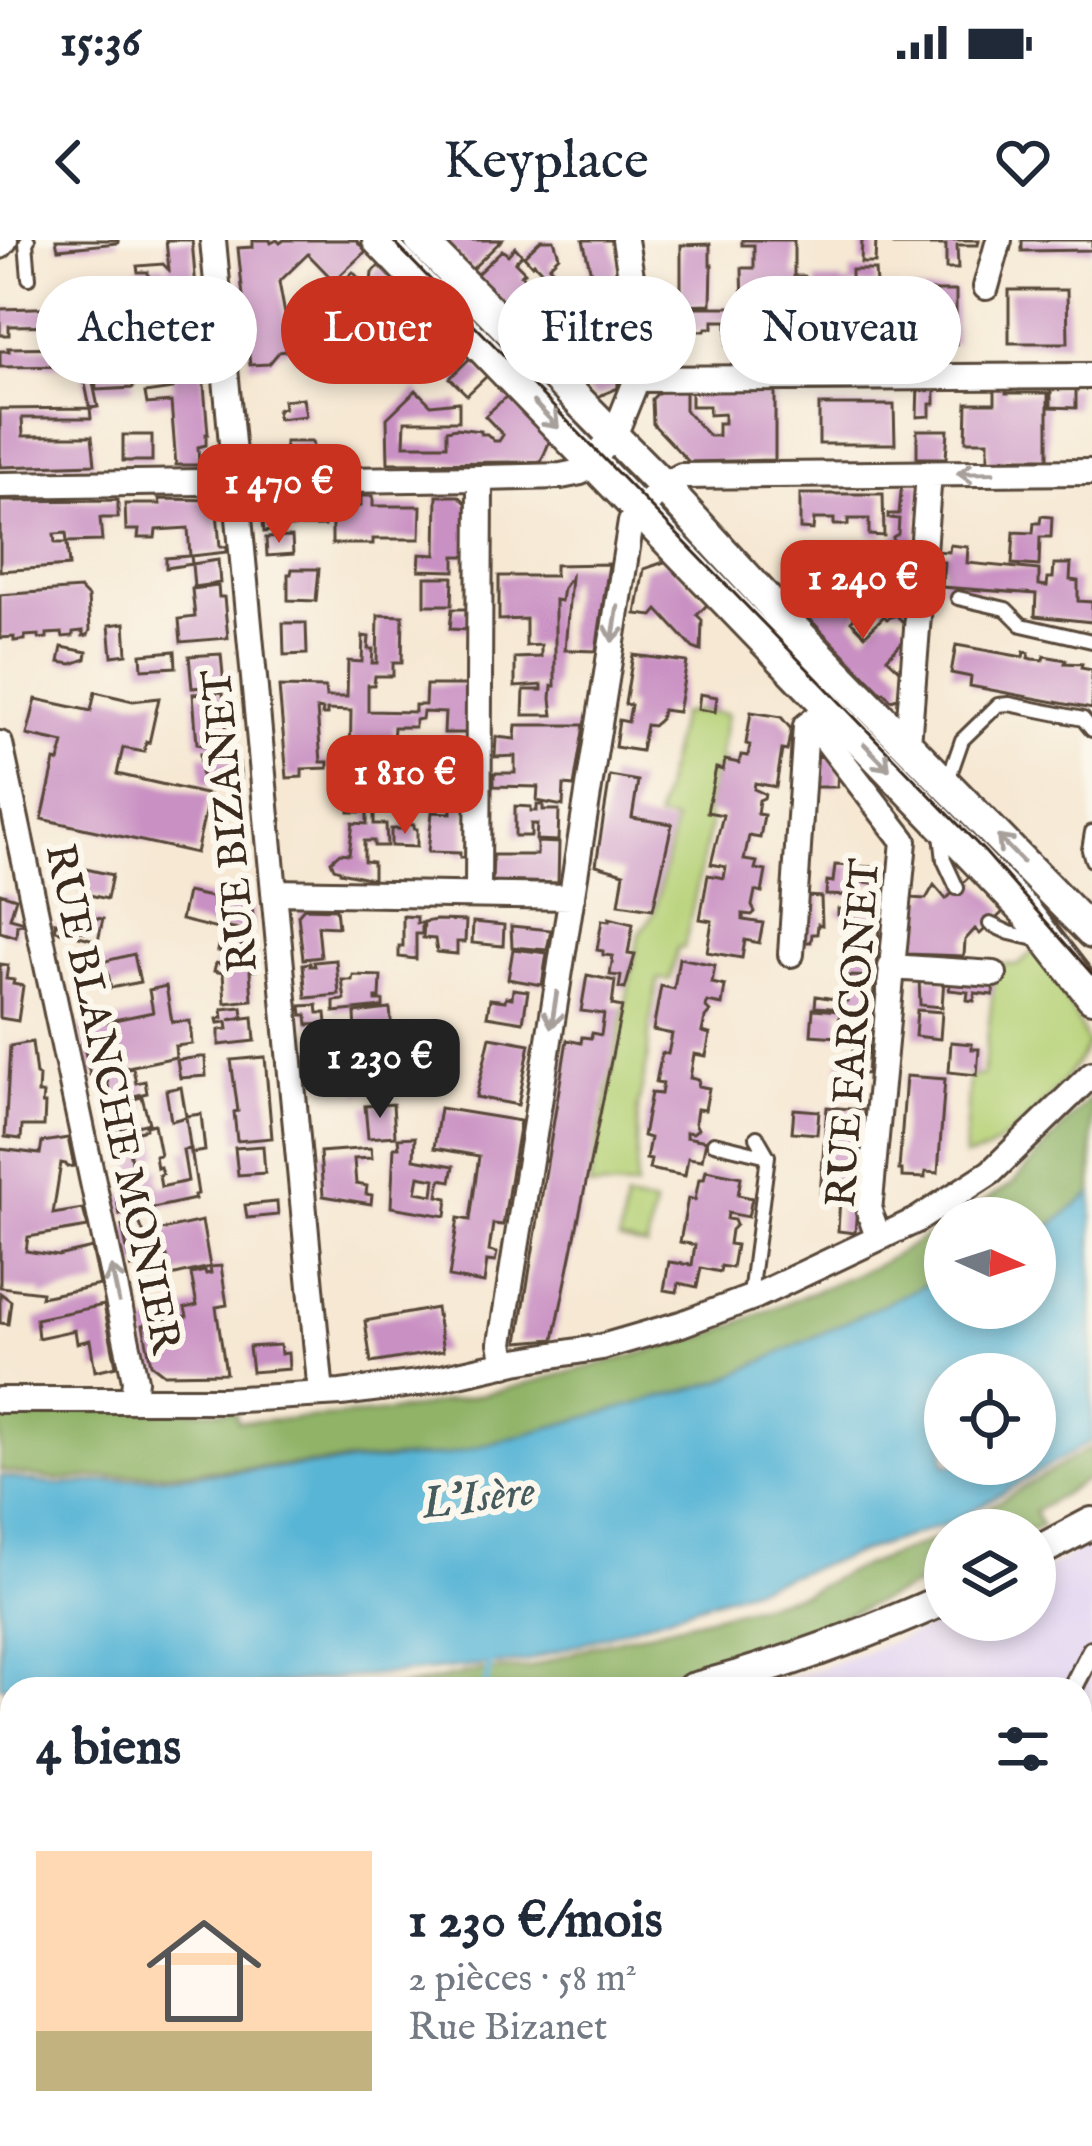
<!DOCTYPE html>
<html lang="fr">
<head>
<meta charset="utf-8">
<style>
  :root { --surface:#fff; --page:#f6f6f7; --text:#1f2937; --muted:#747a83; --line:#e0e1e3; --accent:#c8321e }
  body { margin:0; font-family:"IM FELL English",serif; background:var(--page); color:var(--text); height:100vh; display:flex; flex-direction:column; font-size:45px; white-space:nowrap }
  * { box-sizing:border-box; margin:0 }
  p { font-size:39px; color:var(--muted) }
  .icon { flex:none; width:66px; height:66px; fill:none; stroke:currentColor; stroke-width:2; stroke-linecap:round; stroke-linejoin:round }
  .map { position:relative; flex:1; overflow:hidden }
  .drawer { position:absolute; left:0px; top:1437px; width:1092px; height:471px; display:flex; flex-direction:column; background:var(--surface); border-radius:36px 36px 0 0; box-shadow:0 6px 18px #0003 }
  .drawer>* { flex:none }
  .top-card { position:absolute; left:36px; top:36px; width:1020px; height:108px; display:flex; gap:24px }
  .needle { width:78px; rotate:93deg }
  .buttons { position:absolute; left:924px; top:957px; display:grid; gap:24px }
  .buttons a { display:grid; place-items:center; width:132px; height:132px; border-radius:50%; background:var(--surface); box-shadow:0 6px 18px #0003; font-size:60px }
  .price { position:absolute; translate:-50% -102px; padding:0 27px; border-radius:24px; background:var(--accent); color:#fff; font-size:39px; line-height:78px; filter:drop-shadow(0 3px 6px #0008) }
  .price::after { content:''; position:absolute; left:50%; top:72px; width:36px; height:27px; margin-left:-18px; background:inherit; clip-path:polygon(0 0,100% 0,50% 100%) }
  .price.active { background:#222; color:#fff }
  ul { padding:0; list-style:none }
  li { display:flex; align-items:center; gap:36px; height:300px; padding:0 36px }
  li+li { border-top:3px solid var(--line) }
  li span { display:grid; place-items:center; flex:none; width:336px; height:240px; border-radius:0px; color:#555 }
  li>.icon { margin-inline-start:auto }
  span .icon { width:144px; height:144px; fill:#fffc; stroke-width:1 }
  li b { font-size:51px }
  h2 { display:flex; justify-content:space-between; align-items:center; height:144px; padding:0 36px; font-size:51px }
  .chip { padding:0 42px; border-radius:54px; background:var(--surface); box-shadow:0 6px 18px #0003; font-size:42px; line-height:108px }
  .chip.active { background:var(--accent); color:#fff }
  .status { display:flex; justify-content:space-between; align-items:center; height:84px; padding:0 60px; background:var(--surface); direction:ltr }
  .status svg { height:33px; fill:currentColor }
  header { display:flex; justify-content:space-between; align-items:center; height:156px; padding:0 36px; background:var(--surface); font-size:54px; font-weight:600 }
  .map>svg:first-child { display:block }
</style>
</head>
<body>
<div class="status"><b>15:36</b><svg viewBox="0 0 49 12"><path d="M0 12V9h3v3zM5 12V6h3v6zM10 12V3h3v9zM15 12V0h3v12zM26 1h20v11H26zM47 4h2v5h-2z"/></svg></div>
<header><svg class="icon" aria-label="back" viewBox="0 0 24 24"><path d="M15 5l-7 7 7 7"/></svg>Keyplace<svg class="icon" aria-label="heart" viewBox="0 0 24 24"><path d="M12 20l-8-8c-3-5 5-10 8-4 3-6 11-1 8 4z"/></svg></header>
<div class="map">
<svg width="1092" height="1906" viewBox="0 0 1092 1906">
  <rect width="100%" height="100%" fill="#fbf7ec"/>
  <filter id="ink" filterUnits="userSpaceOnUse"><feTurbulence type="fractalNoise" baseFrequency=".00833" numOctaves="2"/><feDisplacementMap in="SourceGraphic" scale="24" xChannelSelector="R" yChannelSelector="G"/><feConvolveMatrix kernelMatrix="1 2 1 2 8 2 1 2 1" color-interpolation-filters="sRGB"/></filter>
  <filter id="wash" filterUnits="userSpaceOnUse"><feTurbulence type="fractalNoise" baseFrequency=".004" numOctaves="4" result="noise"/><feDisplacementMap in="SourceGraphic" scale="48" xChannelSelector="R" yChannelSelector="G"/><feGaussianBlur stdDeviation="2.7" result="paint"/><feColorMatrix in="noise" values="0 0 0 0 0 0 0 0 0 0 0 0 0 0 0 0 0 1.4 0 .05"/><feComposite in="paint" operator="in"/></filter>
  <g filter="url(#wash)">
    <rect width="100%" height="100%" fill="#f6e8d3"/>
    <path fill="#e2d4f3" d="M1092 1303V1906H297L301 1896H1080V1449H757L863 1413 948 1380H1035V1336Z"/>
    <path fill="#b6d177" stroke="#787e4a" stroke-width="3" d="M696 471 727 474 719 519 725 520 723 530 715 529 707 572 710 585 684 708 678 707 670 740 658 739 650 782 647 824 638 866 636 948 589 947 639 695 655 671 675 582 657 578 680 474Z
      M1039 705C1054 739 1074 770 1088 804 1070 840 1025 886 991 908 984 914 973 915 964 917L969 837 983 835 996 724 1019 725Z
      M626 960 654 965 647 1007 619 1001Z"/>
    <path fill="#90b368" stroke="#666e43" stroke-width="3" d="M1092 855V953L1052 985 1035 992V978H957L1012 944Z
      M945 985V1035L721 1141 448 1215 57 1240 0 1231V1169L235 1171 238 1182 368 1174 415 1168 502 1150 704 1097 878 1025Z
      M1092 1207V1236L1034 1272 1042 1286 1033 1290H950Z
      M945 1293V1334L791 1398 666 1434 588 1449H393L477 1431 529 1428 592 1406 805 1353 847 1332 931 1301Z"/>
    <path fill="#58b5d6" stroke="#4a707a" stroke-width="3" fill-rule="evenodd" d="M1092 953V1201L950 1283 525 1422 221 1449H43L0 1446V1236L58 1245 448 1215 721 1141 945 1035V1068H1035V992L1052 985ZM945 1134H1035V1224H945Z"/>
    <g fill="none" stroke-linecap="round" stroke-linejoin="round">
      <path stroke="#58b5d6" stroke-width="6" d="M485 1449 491 1417"/>
    </g>
    <g id="blocks">
      <path fill="#c990c3" fill-rule="evenodd" d="M56 0H118V3L58 9Z
        M166 0H192L208 194H206V205L198 207 199 225H176L171 162 147 164 145 153 173 149 171 127 145 129 144 114 161 113 165 120 176 119 175 96 162 94 160 78H164L163 63H151L148 32H138L137 26 163 24 169 30Z
        M253 0H270L271 3 277 0 280 3 284 0H356L366 11 334 41 308 14 279 42 287 85 296 77 303 113 295 121 292 110 279 112 269 124 250 125 238 8 253 7Z
        M443 0H502L471 30Z
        M541 0H554L559 16 549 26 569 46 574 64 534 23 532 25 524 16Z
        M583 0H611L619 28H616L618 148 595 158 476 35 502 10 508 15 515 7 522 15 515 22 525 32 521 35 586 104H592L590 78 583 75V39L575 40V35L591 33Z
        M742 0H794V36H804L802 66 816 67V40H842V44H851V30H875L876 45H851V66L875 67V87H835L834 83H822V111H789V80H756L752 89 753 121H743V104L727 105V81H713V88H706L705 91H688V67H743L742 28H754V5H742Z
        M862 0H876L875 23H861Z
        M894 0H979L978 5H957L958 29H946V5H894Z
        M1022 0H1092V10L1022 11Z
        M710 4V25H712L711 64 681 65V5Z
        M380 25 459 107 430 135 406 110 401 116 376 91 382 85 358 61 333 84 322 73 326 68 320 62 353 32 366 46 371 42 372 33Z
        M68 43H87L89 68 74 70Z
        M1009 50H1067L1068 103H1009Z
        M897 51H956V104H897Z
        M70 67 73 85 9 86V95H0V69Z
        M78 107 82 126 0 127V111H9L8 108Z
        M470 118 487 136 467 155 450 138Z
        M132 132 133 148 96 150 95 134Z
        M83 134H91L98 167 90 168Z
        M918 143 935 147V164H930V176L917 177Z
        M995 143H1006V153H1048V218H1004V228H988V201H966L967 163H995Z
        M775 148V220L689 222 653 184 652 159 662 149H685V170L709 196H718V183H724V174L709 175V166H691V149Z
        M1051 148H1076V168L1051 167Z
        M416 150 431 165 459 162V181H405L404 205H447V190L456 188 481 191V194H487L494 201H499L503 195 485 176 507 156 550 200 541 222 388 223 387 178Z
        M303 158 306 176 278 179 277 169 284 168 283 160Z
        M819 165H894L895 204H819Z
        M90 168 91 178H22L23 196H92L95 224 0 227V169Z
        M917 190H948L946 218H917Z
        M123 195H152V221H123Z
        M285 202H312L317 227H285Z
        M902 242 921 243 909 369 881 367 882 354H889L893 297 898 294 899 279 888 278V274H899Z
        M800 254H883L884 296 869 295V279H848V285H834V279H814L813 290 800 289Z
        M361 256H373V266H421L420 299H373V304H332V271L361 266Z
        M437 256H459L470 267 469 316H455V331L419 330 420 314 436 315Z
        M307 258H323L324 286 284 287 283 289 264 292 261 260H292V270H307Z
        M159 259 216 260 220 307H227V312L191 316 192 324 166 328V318L190 316 188 288 156 290 155 298H138L139 290H126L125 264H160Z
        M118 260V278H100L102 301 67 302 66 293 54 294 55 303H67L69 326 0 331V261Z
        M1041 276 1052 277 1051 297H1040L1039 326 1012 324 1014 292 1033 293 1034 283H1040Z
        M292 297 293 314 267 316 266 298Z
        M950 305 968 307 967 323 1039 330V345L1047 346 1048 338H1053L1054 324H1071L1070 340 1078 341V361L1092 362V382L1035 376 1036 354 942 347 944 322 934 321V311L949 312Z
        M218 320 220 343 194 347 192 324Z
        M667 321 708 364 697 375 702 380 701 411 693 408 658 370 653 376 636 374 644 329Z
        M609 324 596 411 565 410 571 337 563 348 561 361 555 360V446H552L551 459 553 475H523L524 450H542V445L515 447V418L541 417V405L526 406V379L499 380V336H555V325Z
        M292 329H319L316 361 288 360V334H291Z
        M425 337H453L452 365H425Z
        M218 346 219 357H224L228 398 181 402 179 379 195 377 192 349Z
        M80 349 88 357 90 390 88 395 83 396V391L73 392V396L63 397 62 393 47 394V398L39 399V395L25 396V400L14 401V397L0 398V355Z
        M809 361 859 365 857 375 851 381 865 395 884 376 887 379 896 375 907 386 906 398 887 418 903 433 901 457 891 460 884 452 882 453 800 369Z
        M452 369H468V390L450 389Z
        M378 375 403 376 402 423H393V436H375L374 445H368V471L415 472V465H425L426 445H467V493H444L445 473 423 472 422 479 415 480V487H394L393 501H406L405 531 350 529 351 471 327 470V475H322L323 470 317 469 321 522H328V528L302 529V537L287 538 279 447 325 448 326 457H347L348 421 362 422 363 396 369 397 368 409H373L372 423H377Z
        M125 383 127 414 112 416 109 385Z
        M283 383H306L307 414 284 415Z
        M956 405 1023 417 1024 412 1029 413 1028 418 1032 419 1043 420 1044 416 1066 420 1065 423 1082 424 1081 428 1092 430V469L970 446 971 437 951 433Z
        M62 407 87 412 86 419 72 424 59 422Z
        M175 411 176 427 142 429 141 414Z
        M221 414 224 445 192 448 189 416Z
        M633 415 687 422 678 472 662 470 660 480 653 486 646 485 641 511 615 507 619 480 628 482 631 465 625 464Z
        M95 452 133 461 159 458 149 503 146 502 144 512 123 508 117 534 209 555 196 613 42 579 55 521 59 522 64 503 27 495 36 459 91 471Z
        M223 452 228 507 215 508 197 504 193 454Z
        M700 454 717 457 715 472 698 469Z
        M751 472 781 477 791 489 787 511 782 510 776 547 755 543 754 549 765 554 764 558 759 560 757 574 764 575 760 598 749 596 744 620 757 622 755 629 766 631 762 653 755 651 752 666 755 672 752 675 743 674V680L763 683 759 703 745 700 742 718 707 712 712 681 700 679 708 635 724 638 726 627 711 624 723 575 707 572 716 528 723 530 725 520 739 523 741 515 748 516 750 505 746 504Z
        M516 485H584L574 546 564 545 563 566 537 561 538 547 494 546V533H515V516L495 517 496 497 515 499Z
        M434 512 461 513 460 533 434 532Z
        M200 514 239 522 241 541 202 545Z
        M808 516 831 517 838 526 837 547H808Z
        M610 536 638 541 632 578 672 584 653 669 619 664 624 633 596 625Z
        M358 537H368V548L374 547V570H370V557H365L364 572H349V540L358 541Z
        M436 538H462L461 553H466L465 618H460V613L428 612 432 572 451 573V552L435 551Z
        M537 565H543V570H559L558 601 536 600 537 584H531V596H515V566L531 567V571H537Z
        M367 573H374V584H386L387 606H374V601H364V621L373 622V639L340 632V630L334 628 331 621 340 613 349 614 353 583 367 584Z
        M402 584 414 585V589H417V607L391 606V589H402Z
        M537 602 559 603 558 643 492 641 493 615H537Z
        M835 625 852 626 851 656 826 655 827 641 833 642Z
        M857 626 884 628 883 644 855 641Z
        M86 629 112 635 107 659 81 653Z
        M971 635 1005 670 980 694 975 689 965 700 964 716 905 714 910 658 926 659 934 645 946 659Z
        M187 652 252 666 254 692 227 688 225 712 218 711 222 690 181 680Z
        M0 653 16 658 10 678 28 683 17 685 16 697 0 692Z
        M806 656 821 657 822 685 818 684 817 694H812L811 702H805Z
        M304 668 336 669 338 687 318 686 321 717 303 719 298 675Z
        M838 669 880 674 876 728 846 724 854 677 838 675Z
        M403 676 417 677V683H422V694H416V719L399 717V706H403Z
        M90 677 103 679 98 701 56 690 55 682 86 692Z
        M609 678 633 684 628 714 635 715 625 749 619 748 621 736 610 735 613 716 603 715V711L597 710 602 680 609 681Z
        M436 680 466 681 465 702H457V714L437 712 435 699 423 698 424 682Z
        M473 682 504 685 503 706 472 703Z
        M511 686 551 690 547 710 512 707Z
        M255 704 257 730 250 731 252 760 225 763 223 733 214 731 216 723 227 726 226 728H233L232 706Z
        M513 709 547 713 542 745 508 739Z
        M134 714 140 742 111 748 108 733 104 734 101 722Z
        M679 718 715 725 712 743 725 746 722 765 707 762 706 768 710 772 705 778 702 792 710 794 706 816 694 814 690 838 699 840 698 846 709 848 705 870 697 869 695 883 698 889 693 893 686 892V897L706 901 702 920 688 918 685 936 649 929 651 920 646 919 650 898 643 896 651 853 661 854 663 843 656 842 662 813 668 814 672 794 653 790 661 746 674 749Z
        M336 720 339 755 306 758 303 724 310 723V726H315L314 722Z
        M0 724 8 725 6 739 14 740 13 744 23 746 18 781 0 778Z
        M353 735 381 736 380 758H376V761H383V767L334 772V761L345 760 342 740H352Z
        M587 735 615 741 612 765 622 767 554 1099 518 1102 567 800 581 803 582 797 591 798 592 793 601 795 604 774 581 771Z
        M849 736 875 737 872 771 815 767 816 756 847 761Z
        M919 736 944 738 942 767 920 765Z
        M951 737 994 742 993 755 975 753 974 761 967 760 968 752 949 750Z
        M166 746 172 782 190 781 192 804 175 806 176 817 90 835 80 787 153 772 149 750Z
        M513 749 528 751 523 782 487 776 490 759 505 761 506 757 512 758Z
        M317 765 318 773H326L327 784 308 785 307 775H302L301 766Z
        M242 767 243 777 229 780 253 777 255 801 219 805V790L228 789 227 782 218 783 217 779 223 778 222 769Z
        M390 769 394 808 389 809 390 827 401 825 402 839 391 840 392 849 358 853 356 820 372 819 371 810 357 811 355 773Z
        M813 769 840 771 838 797 811 795Z
        M917 770 942 772 940 799 915 796Z
        M490 797 530 804 518 865 476 857Z
        M32 802 36 835 39 836 38 854H43L42 864H45L44 886H22L21 899 5 897 10 806Z
        M951 802 972 804V809H979L977 835 949 832Z
        M328 806 330 828 312 829 310 808Z
        M853 806 869 807 867 834 838 832 840 819 852 820Z
        M200 817H205L206 836 180 838 177 820Z
        M265 817 272 898 237 901 234 872 238 871 231 820Z
        M133 828 136 843 145 841 147 853 111 861 106 834Z
        M906 836 945 839 938 933 925 932V938L902 937V930H899Z
        M181 847 186 876 201 874 205 911 191 913 186 877 171 881 166 850Z
        M142 857 149 883 122 890 116 863Z
        M393 864 395 896 368 898 365 866Z
        M827 867 864 870 855 993 838 991 840 957 820 955Z
        M440 868 520 881 503 985 493 984 489 1011 497 1013 495 1022 487 1021 484 1043 449 1037 458 978 470 980 479 916 434 908Z
        M794 869 819 871 817 894 792 892Z
        M154 884 160 915 155 916 157 928 160 927 162 934 159 935 161 947 188 941 183 910 191 909 198 954 194 955 195 959 120 975 116 956 137 952 126 894 146 889V886Z
        M415 897 414 919 454 926 451 941 441 939 438 956 448 958 446 976 391 967 394 907H399L398 898ZM419 936 435 939 433 955 416 952Z
        M68 898 74 926 67 927 66 924 61 923 53 974 83 969 88 987 28 997 26 1011 58 1016 92 1008 100 1045 41 1057 42 1052 0 1047V909L40 914 42 902Z
        M263 906 265 933 238 935 235 908Z
        M371 908 372 918 354 919 356 944 367 946 366 954 372 955 371 964 323 956 320 912Z
        M706 930 741 937 738 955 752 958 748 977 728 973 727 979 734 980 736 985 731 990 729 1004 736 1005 732 1028 721 1026 720 1032 701 1028 697 1047 679 1043 677 1052 664 1050 669 1022 692 1025 695 1005 680 1002 688 958 695 960 699 939H704Z
        M277 962 278 975 247 978 245 965Z
        M202 981 210 1027 221 1026 227 1065 216 1067 226 1133 164 1134 151 1124 143 1085 187 1076 185 1068 197 1065 191 1034 205 1031 206 1034 211 1033 210 1027 171 1036 167 1017 131 1028 122 986 139 982 144 994Z
        M0 1053 11 1061 8 1084 0 1083Z
        M104 1065 116 1126 95 1131 90 1100 77 1103 75 1090 38 1098 36 1079Z
        M436 1068 443 1111 371 1123 365 1081Z
        M280 1105 281 1114 288 1113 289 1129 252 1132 249 1107Z
        M1092 1582V1784L1080 1808V1605Z
        M381 1896H434L454 1906H376Z
        M514 1896H688L708 1906H509Z
        M730 1896H909L929 1906H725Z
        M993 1896H1056L1051 1906H1002L1004 1902Z"/>
    </g>
  </g>
  <g filter="url(#ink)">
    <use href="#blocks" fill-opacity="0" stroke="#574639" stroke-width="3"/>
    <g fill="none" stroke-linecap="round" stroke-linejoin="round">
      <defs>
        <path id="service" d="M28 0 26 2 29 38
          M958 358 1006 369 1022 385 1092 401
          M947 543 962 500 998 465 1009 464 1083 479 1092 490
          M1092 592 1089 610 1092 620
          M941 595 944 620 957 648
          M990 684 1010 693 1040 700
          M714 903 768 916
          M756 1056 751 1047 768 916 757 897
          M1080 1503 1092 1509
          M1080 1519 1092 1526
          M1080 1532 1092 1538
          M1080 1544 1092 1551
          M1080 1600 1082 1601
          M7 1641 12 1643
          M330 1906 335 1896"/>
        <path id="pedestrian" d="M1072 1449 1092 1410"/>
        <path id="minor" d="M213 0 321 1154
          M0 6 5 0
          M986 47 999 0
          M637 139 1092 136
          M0 245 480 238 561 236 581 232 614 196 637 139 635 60 625 0
          M820 477 824 497 904 601 869 971 878 997
          M0 504 135 1140 133 1159
          M908 504 929 234
          M274 652 572 657
          M478 655 480 238
          M791 714 806 486 828 469
          M891 727 994 734
          M505 1124 501 1103 631 282 663 246 681 236 1092 232
          M0 1160H223L341 1153 419 1143 516 1121 602 1107 681 1084 756 1056 917 980 991 932 1092 834
          M0 1583 12 1585
          M0 1702 12 1676
          M29 1906 33 1896"/>
        <path id="tertiary" d="M378 0 1025 671 1092 757
          M420 0 663 246 793 388 1092 693
          M1035 1313 1092 1283
          M692 1449C780 1426 862 1396 945 1359
          M259 1906 264 1896"/>
      </defs>
      <use href="#service" stroke="#574639" stroke-width="18"/>
      <use href="#pedestrian" stroke="#574639" stroke-width="24"/>
      <use href="#minor" stroke="#574639" stroke-width="30"/>
      <use href="#tertiary" stroke="#574639" stroke-width="36"/>
      <use href="#service" stroke="#fff" stroke-width="12"/>
      <use href="#pedestrian" stroke="#fff" stroke-width="18"/>
      <use href="#minor" stroke="#fff" stroke-width="24"/>
      <use href="#tertiary" stroke="#fff" stroke-width="30"/>
      <path stroke="#3b2a1e" stroke-width="3" d="M392 0 986 613 1092 734"/>
    </g>
    <defs><path id="oneway-shaft" d="M-6 0H5M1.5-3L5.5 0L1.5 3" fill="none" stroke-width="1.6" stroke-linecap="round" stroke-linejoin="round" transform="scale(3)"/></defs>
    <g stroke="#a79f9a">
      <use href="#oneway-shaft" transform="translate(546 175) rotate(46)"/>
      <use href="#oneway-shaft" transform="translate(975 233) rotate(179)"/>
      <use href="#oneway-shaft" transform="translate(615 384) rotate(99)"/>
      <use href="#oneway-shaft" transform="translate(877 517) rotate(46)"/>
      <use href="#oneway-shaft" transform="translate(1010 609) rotate(-134)"/>
      <use href="#oneway-shaft" transform="translate(554 770) rotate(99)"/>
      <use href="#oneway-shaft" transform="translate(115 1044) rotate(-102)"/>
    </g>
  </g>
  <g text-anchor="middle" stroke-width="12" stroke-linejoin="round" paint-order="stroke">
    <g font-size="42" fill="#3b2a1e" stroke="#fbf7ec">
      <text transform="translate(228 581) rotate(-95)" y="15">RUE BIZANET</text>
      <text transform="translate(851 793) rotate(-86)" y="15">RUE FARCONET</text>
      <text transform="translate(115 858) rotate(78)" y="15">RUE BLANCHE MONIER</text>
    </g>
    <g font-size="45" font-style="italic" fill="#455b5e" stroke="#fbf7ec">
      <text transform="translate(478 1255) rotate(-7)" y="16">L'Isère</text>
    </g>
  </g>
</svg>
<div class="buttons">
<a><svg class="needle" viewBox="-14 -14 28 28"><path d="M0-13l5 13h-10z" fill="#e53935"/><path d="M0 13l5-13h-10z" fill="#747a83"/></svg></a>
<a><svg class="icon" aria-label="locate" viewBox="0 0 24 24"><circle cx="12" cy="12" r="6"/><path d="M12 2v4M12 18v4M2 12h4M18 12h4"/></svg></a>
<a><svg class="icon" aria-label="layers" viewBox="0 0 24 24"><path d="M12 4l9 5-9 5-9-5zM3 14l9 5 9-5"/></svg></a>
</div>
<b class="price" style="left:279px;top:306px">1 470 €</b>
<b class="price" style="left:863px;top:402px">1 240 €</b>
<b class="price" style="left:405px;top:597px">1 810 €</b>
<b class="price active" style="left:380px;top:881px">1 230 €</b>
<div class="top-card">
<a class="chip">Acheter</a>
<a class="chip active">Louer</a>
<a class="chip">Filtres</a>
<a class="chip">Nouveau</a>
</div>
<section class="drawer">
<h2>4 biens<svg class="icon" aria-label="filters" viewBox="0 0 24 24"><path d="M4 7h16M4 17h16"/><circle cx="9" cy="7" r="2"/><circle cx="15" cy="17" r="2"/></svg></h2>
<ul>
<li><span style="background:linear-gradient(#ffd9b3 75%,#c2b280 0)"><svg class="icon" aria-label="home" viewBox="0 0 24 24"><path d="M3 11l9-7 9 7M6 9v11h12V9"/></svg></span><div><b>1 230 €/mois</b><p>2 pièces · 58 m²</p><p>Rue Bizanet</p></div></li>
</ul>
</section>
</div>
</body>
</html>
